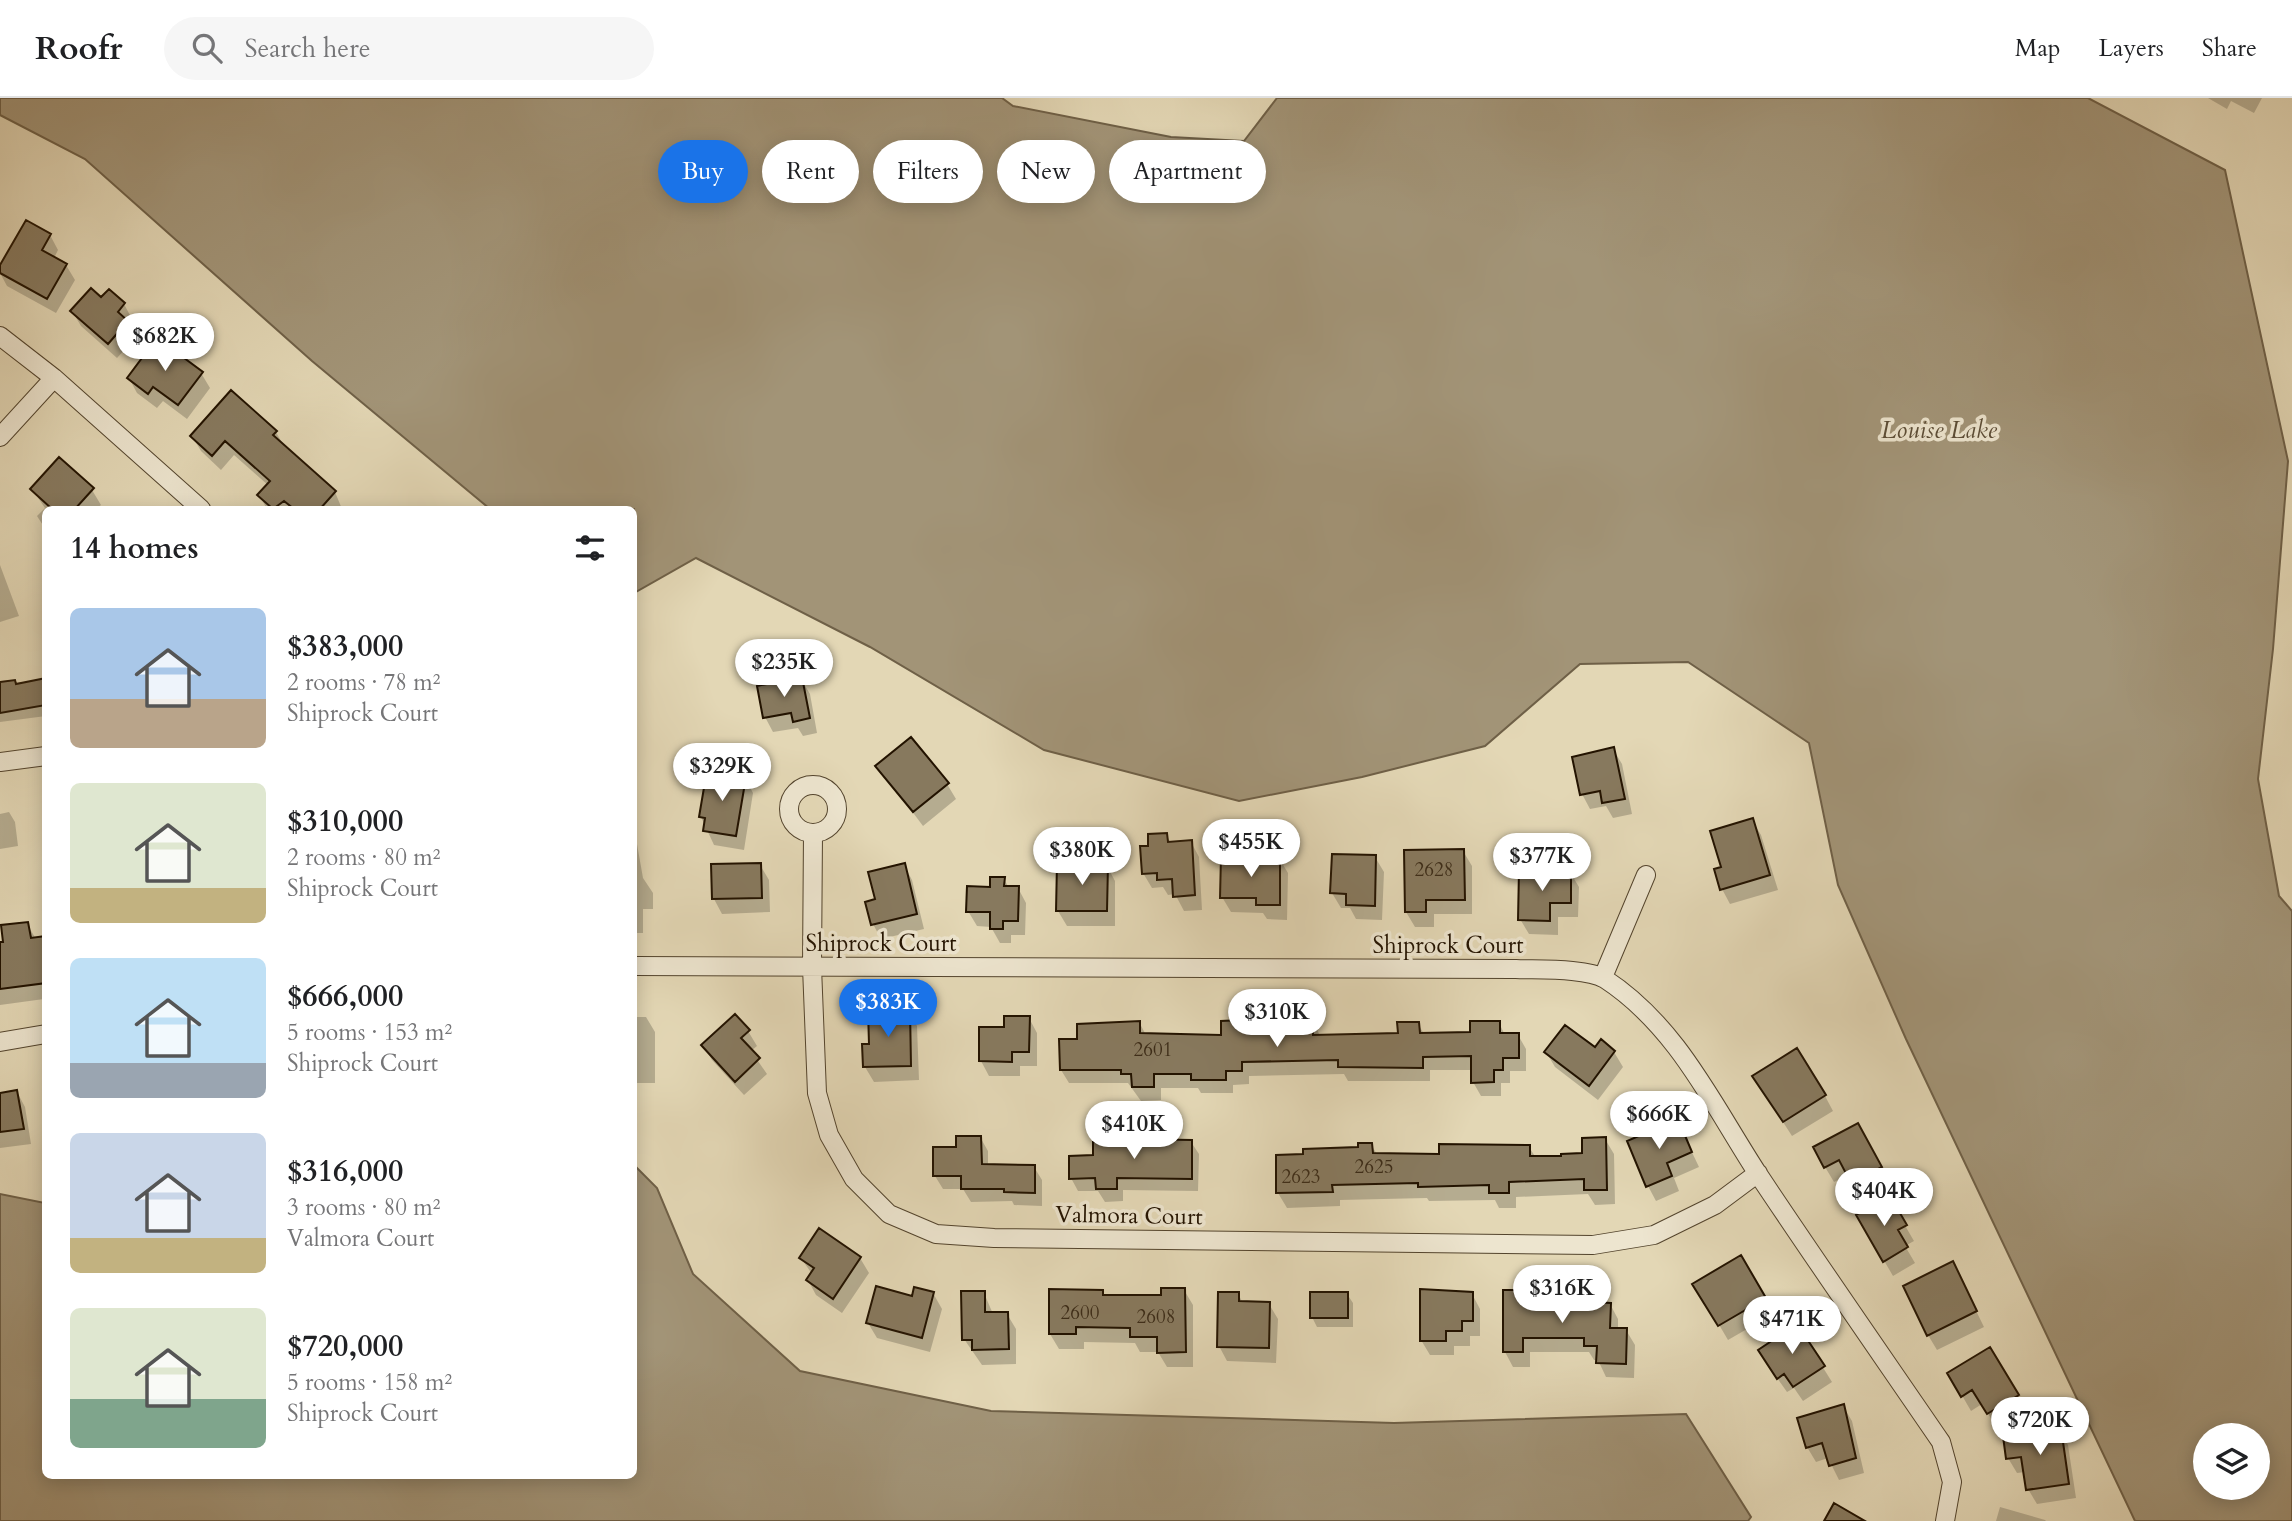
<!DOCTYPE html>
<html lang="en">
<head>
<meta charset="utf-8">
<style>
  :root { --surface:#fff; --page:#f6f6f6; --text:#202124; --muted:#757577; --line:#e0e0e0; --accent:#1a73e8 }
  body { margin:0; font-family:Cardo,serif; background:var(--page); color:var(--text); height:100vh; display:flex; flex-direction:column; font-size:26px; white-space:nowrap }
  * { box-sizing:border-box; margin:0 }
  p { font-size:23px; color:var(--muted) }
  .icon { flex:none; width:38px; height:38px; fill:none; stroke:currentColor; stroke-width:2; stroke-linecap:round; stroke-linejoin:round }
  .map { position:relative; flex:1; overflow:hidden }
  .side { position:absolute; left:42px; top:408px; width:595px; height:973px; display:flex; flex-direction:column; background:var(--surface); border-radius:10px; box-shadow:0 4px 18px #0003 }
  .side>* { flex:none }
  .hud { position:absolute; left:658px; top:42px; width:665px; height:63px; display:flex; gap:14px }
  .tools { position:absolute; left:2193px; top:1325px; display:grid; gap:14px }
  .tools a { display:grid; place-items:center; width:77px; height:77px; border-radius:50%; background:var(--surface); box-shadow:0 4px 18px #0003; font-size:35px }
  .price { position:absolute; translate:-50% -60px; padding:0 16px; border-radius:24px; background:#fff; color:#222; font-size:23px; line-height:46px; filter:drop-shadow(0 2px 4px #0008) }
  .price::after { content:''; position:absolute; left:50%; top:42px; width:21px; height:16px; margin-left:-10px; background:inherit; clip-path:polygon(0 0,100% 0,50% 100%) }
  .price.selected { background:var(--accent); color:#fff }
  ul { padding:0; list-style:none }
  li { display:flex; align-items:center; gap:21px; height:175px; padding:0 28px }
  li span { display:grid; place-items:center; flex:none; width:196px; height:140px; border-radius:10px; color:#555 }
  li>.icon { margin-inline-start:auto }
  span .icon { width:84px; height:84px; fill:#fffc; stroke-width:1 }
  li b { font-size:30px }
  h2 { display:flex; justify-content:space-between; align-items:center; height:84px; padding:0 28px; font-size:30px }
  .chip { padding:0 24px; border-radius:32px; background:var(--surface); box-shadow:0 4px 18px #0003; font-size:24px; line-height:63px }
  .chip.selected { background:var(--accent); color:#fff }
  header { display:flex; align-items:center; gap:42px; box-sizing:border-box; height:98px; padding:0 35px; background:var(--surface); border-bottom:2px solid var(--line) }
  header strong { font-size:33px }
  nav { display:flex; gap:38px; margin-inline-start:auto; font-size:24px }
  .search { width:490px; height:63px; background:var(--page); display:flex; align-items:center; gap:18px; box-sizing:border-box; padding:0 24px; border-radius:38px; color:var(--muted); font-size:26px }
  .map>svg:first-child { display:block }
</style>
</head>
<body>
<header>
<strong>Roofr</strong>
<div class="search"><svg class="icon" aria-label="search" viewBox="0 0 24 24"><circle cx="10" cy="10" r="6"/><path d="M15 15l6 6"/></svg>Search here</div>
<nav><a>Map</a><a>Layers</a><a>Share</a></nav>
</header>
<div class="map">
<svg width="2292" height="1423" viewBox="0 0 2292 1423">
  <rect width="100%" height="100%" fill="#e3d7b5"/>
  <filter id="stains"><feTurbulence type="fractalNoise" baseFrequency=".00286" numOctaves="4"/><feColorMatrix values="0 0 0 0 .2 0 0 0 0 .09 0 0 0 0 .02 0 0 0 .5 -.17"/></filter>
  <radialGradient id="worn" r=".72"><stop offset=".6" stop-color="#630" stop-opacity="0"/><stop offset="1" stop-color="#630" stop-opacity=".3"/></radialGradient>
  <path fill="#a29477" stroke="#6f6047" stroke-width="2" fill-rule="evenodd" d="M0 0H1002L1013 8 1171 39 1244 43 1277 0H2088L2225 72 2288 363 2273 551 2258 681 2279 798 2292 813V1423H2135L1906 941 1838 787 1809 645 1688 564 1580 566 1485 648 1362 679 1239 703 1044 652 870 549 696 460 634 495V411H490L312 263 85 61 0 17ZM2258 1337V1390H2205V1337Z
    M634 1067 657 1090 693 1176 800 1273 991 1313 1394 1325 1686 1316 1751 1419 1748 1423H0V1096L45 1105 46 1377H634Z"/>
  <path fill="#0003" d="M2208 0H2262L2254 15 2231 3 2227 11Z
    M50 137 58 152 54 160 66 167 75 182 56 215 7 188 0 175V170Z
    M102 201 124 206 132 221 128 226 136 239 117 260 81 228 72 213Z
    M201 275 210 290 187 321 163 303 157 310 137 295 129 280Z
    M276 334 285 350 335 394 342 411H267L259 397 268 387 234 357 221 372 201 353 192 338Z
    M32 391 92 392 101 407 96 411H46V432L37 418 45 410Z
    M0 467 19 518 0 524Z
    M46 581V618L0 624V587Z
    M801 581 810 596 817 635 803 638 798 630 773 634 765 619Z
    M1613 651 1622 666 1632 716 1613 720 1606 708 1590 711 1582 696Z
    M878 668 947 686 956 701 923 728Z
    M745 680 753 695 744 752 714 747 701 719Z
    M9 714 15 724 18 748 0 751V716Z
    M1752 722 1761 737 1778 792 1730 806 1722 791 1723 770Z
    M634 729 643 780 653 795V811H643V835H634Z
    M1166 737 1171 745 1191 744 1199 759 1202 812 1184 813 1175 796 1168 797 1163 789 1152 790 1143 775 1150 749Z
    M1463 753 1472 768V816H1434V829H1415L1406 814Z
    M1375 759 1384 774 1382 822 1356 821 1350 810H1341L1332 795Z
    M1279 760 1288 775 1287 822 1267 821 1263 815 1231 814 1222 799Z
    M760 767 769 782 770 814 722 816 714 801Z
    M904 767 912 782 924 831 881 841 873 826 877 802Z
    M1107 768 1115 783V828H1067L1058 813Z
    M1570 774 1579 789 1578 819H1558V837L1529 836 1520 821Z
    M1004 781 1009 790H1018L1026 805 1025 837H1011V845H1000L991 829 977 828 968 813Z
    M27 826 36 841 46 840 44 901 0 907V846L5 845Z
    M909 913 917 928 919 982 874 984 865 969 871 948Z
    M634 919H646L655 934V985H634Z
    M1029 920 1037 935V968H1020V978H989L981 963Z
    M1312 920 1320 938 1399 937 1418 926 1424 936 1472 935 1499 925 1505 937H1518L1526 951V973H1510V985H1501V998H1481L1473 984V972H1430V983H1348L1344 976 1249 978V986L1233 987V995H1201L1198 990H1161V1002L1141 1003 1128 985H1069L1061 972 1079 943 1139 924 1146 937 1223 939 1241 924 1244 929 1285 928Z
    M748 933 757 948 751 953 767 976 744 997 712 962 703 947Z
    M1595 952 1614 954 1623 969 1598 1002 1555 969 1546 954Z
    M1763 993 1825 998 1833 1013 1792 1038Z
    M17 994 25 1009 31 1046 0 1050V997Z
    M1677 1023 1699 1069 1674 1080 1679 1093 1656 1103 1648 1088Z
    M980 1039 988 1053V1068L1034 1069 1042 1082V1108L1014 1107 1012 1103 971 1104 963 1091H943L935 1078 958 1050Z
    M1605 1041 1614 1056 1615 1106 1595 1107 1588 1096 1516 1099V1110H1499L1495 1102 1429 1103 1427 1100 1340 1102V1108L1287 1110 1278 1095 1371 1047 1377 1056 1441 1058 1529 1049 1536 1060 1584 1057Z
    M1866 1042 1889 1085 1862 1099 1849 1076 1834 1084 1825 1069Z
    M1191 1044 1199 1056 1198 1093 1123 1092V1103L1105 1104 1098 1093H1078L1071 1080 1095 1059Z
    M1889 1100 1914 1143 1905 1148 1915 1165 1893 1178 1858 1118Z
    M801 1160H860L869 1175 842 1215 816 1197 808 1182 812 1176Z
    M1741 1160 1773 1216 1728 1242 1695 1186Z
    M1960 1180 1984 1229 1937 1252 1928 1237Z
    M1184 1192 1193 1207V1269H1167L1158 1254H1140L1135 1245 1084 1244V1251H1059L1050 1236 1102 1194 1105 1199H1163Z
    M1524 1194 1529 1203 1610 1206 1618 1221V1232H1626L1635 1247 1634 1280 1606 1279 1598 1262H1594L1589 1254H1530V1269H1513L1505 1254Z
    M933 1195 942 1211 930 1254 877 1240 868 1225Z
    M984 1195 993 1216H1007L1016 1231V1266L982 1267 964 1241Z
    M1238 1196 1243 1205 1269 1206 1278 1221 1276 1265 1227 1263 1219 1248Z
    M1347 1196 1353 1205V1229H1317L1312 1219Z
    M1472 1196 1480 1211V1238H1470V1248H1454V1257H1430L1421 1242Z
    M1797 1228 1832 1284 1803 1303 1794 1290 1787 1294 1768 1267Z
    M1949 1275 2018 1297 2026 1312 1997 1330 1982 1306 1971 1313Z
    M1843 1308 1852 1323 1864 1375 1839 1382 1828 1360 1816 1364 1807 1349Z
    M2060 1332 2068 1347 2076 1400 2037 1406 2028 1391 2025 1374 2017 1375 2008 1360Z
    M2000 1409 2045 1422 2046 1423H1996Z"/>
  <path fill="#87795e" stroke="#231300" stroke-width="2" d="M26 122 51 136 42 152 67 166 47 201 0 175V167Z
    M91 190 101 199 109 191 125 205 118 214 128 223 108 246 70 213Z
    M157 240 203 274 178 307 153 289 148 296 127 280Z
    M231 292 277 333 273 337 336 393 320 411H294L284 403 273 411 257 397 270 383 225 343 212 358 190 338Z
    M59 359 94 390 75 411H52L30 391Z
    M802 579 810 620 793 624 791 615 763 620 757 588Z
    M46 580V607L0 615V584L15 582 16 586Z
    M911 639 949 685 913 714 875 668Z
    M1614 649 1625 701 1602 705 1600 693 1580 697 1572 659Z
    M707 672 746 679 736 738 703 733 705 720 699 719Z
    M1753 720 1770 777 1720 792 1714 771 1721 769 1710 733Z
    M1167 735 1168 744 1192 742 1195 797 1173 799 1172 781 1157 782V775L1142 776 1140 748H1148V736Z
    M1464 751 1465 802H1426V814H1405L1404 752Z
    M1332 756 1376 757 1375 808 1346 807V796L1330 795Z
    M1221 758H1280V807H1256V800H1220Z
    M761 765 762 800 712 801 711 766Z
    M905 765 917 816 871 827 865 804 875 801 868 774Z
    M1057 765 1108 766 1107 813H1056Z
    M1519 772 1571 773V805H1550V823L1518 822Z
    M990 779H1005L1004 788H1019L1018 823H1003V831H990V814H966L967 788 990 789Z
    M28 824 31 840 46 838V885L0 891V844H3L1 827Z
    M910 911 911 968 863 969 862 946H869L868 912Z
    M735 916 750 932 741 940 760 960 735 984 701 947Z
    M1004 918H1030L1029 954H1012V964L979 963V929H1004Z
    M1283 918H1313V937L1398 935 1397 924H1419L1420 935 1470 934V923H1500V935H1519V960H1503V972H1494V984L1471 985V958L1423 959V970L1338 969V962L1242 964V973H1226V982H1191V976H1154V989H1132L1131 976H1121V972H1060L1059 941H1077V926L1140 923V935L1221 937V923L1242 922V928L1283 927Z
    M1565 927 1595 949 1601 941 1615 953 1589 988 1544 954Z
    M1797 950 1826 997 1783 1024 1752 978Z
    M17 992 24 1031 0 1034V995Z
    M1678 1021 1692 1054 1667 1065 1672 1078 1646 1089 1627 1043Z
    M1858 1025 1882 1069 1851 1085 1839 1062 1824 1070 1813 1049Z
    M956 1038H981L982 1066 1035 1067V1095L1004 1094V1091H961V1078H933V1049H956Z
    M1606 1039 1607 1092H1584V1081L1509 1084V1095H1489V1087L1418 1089V1085L1332 1087 1333 1094 1276 1095V1057L1303 1056V1051L1358 1049V1045H1372L1373 1055 1439 1056V1046L1530 1047V1058H1561V1056L1582 1055V1040Z
    M1134 1041 1192 1042V1081L1117 1080V1091H1096L1095 1080 1069 1081V1058L1093 1057V1044Z
    M1890 1098 1907 1127 1898 1132 1908 1149 1883 1164 1856 1117Z
    M819 1130 861 1159 833 1201 806 1182 814 1170 799 1160Z
    M1741 1157 1766 1200 1718 1228 1692 1186Z
    M1953 1163 1977 1213 1927 1238 1903 1188Z
    M876 1188 912 1198 914 1189 934 1194 922 1240 866 1225Z
    M1161 1190H1185L1186 1254 1157 1255V1239H1130V1230L1076 1229V1236H1049V1191L1103 1192V1197H1161Z
    M1420 1191 1473 1194V1223H1462V1233H1446V1243H1420Z
    M1503 1192H1525V1201L1611 1205 1610 1230H1627L1626 1266 1596 1265 1597 1248H1584V1240H1523V1254H1503Z
    M961 1193H985V1214H1008L1009 1251 972 1252V1242H962Z
    M1218 1194H1239V1203L1270 1204 1269 1250 1217 1249Z
    M1310 1194H1348V1220H1310Z
    M1797 1226 1825 1268 1793 1289 1784 1276 1777 1281 1758 1252Z
    M1990 1249 2019 1297 1987 1316 1972 1292 1961 1299 1947 1275Z
    M1844 1306 1856 1360 1829 1368 1822 1345 1806 1350 1797 1320Z
    M2061 1330 2069 1386 2026 1392 2021 1359 2006 1361 2003 1338Z
    M1834 1405 1865 1423H1824Z"/>
  <g fill="none" stroke-linecap="round" stroke-linejoin="round">
    <defs>
      <path id="street" d="M0 238 54 280 201 411
        M0 339 54 280
        M0 664 46 658
        M789 711a24 24 0 1 1 48 0a24 24 0 1 1-48 0Z
        M813 735 812 869 817 995 829 1037 854 1081 889 1116 936 1136 994 1140 1593 1147 1654 1137 1715 1107 1758 1075
        M634 868 1516 871C1538 872 1587 870 1605 881 1677 928 1713 1007 1758 1076 1818 1166 1880 1255 1941 1344L1952 1384 1945 1423
        M1603 879 1646 777
        M0 944 46 936"/>
    </defs>
    <use href="#street" stroke="#53442d" stroke-width="20"/>
    <use href="#street" stroke="#ede5cf" stroke-width="18"/>
  </g>
  <g text-anchor="middle" stroke-width="7" stroke-linejoin="round" paint-order="stroke">
    <g font-size="19" fill="#3c2c18">
      <text x="1434" y="778">2628</text>
      <text x="1153" y="958">2601</text>
      <text x="1374" y="1075">2625</text>
      <text x="1301" y="1085">2623</text>
      <text x="1080" y="1221">2600</text>
      <text x="1156" y="1225">2608</text>
    </g>
    <g font-size="23" fill="#231300" stroke="#ede5cf">
      <text x="881" y="853">Shiprock Court</text>
      <text x="1448" y="855">Shiprock Court</text>
      <text transform="translate(1129 1117) rotate(1)" y="8">Valmora Court</text>
    </g>
    <g font-size="24" font-style="italic" fill="#5c4d36" stroke="#ede5cf">
      <text x="1939" y="340">Louise Lake</text>
    </g>
  </g>
  <rect width="100%" height="100%" filter="url(#stains)"/>
  <rect width="100%" height="100%" fill="url(#worn)"/>
</svg>
<div class="tools">
<a><svg class="icon" aria-label="layers" viewBox="0 0 24 24"><path d="M12 4l9 5-9 5-9-5zM3 14l9 5 9-5"/></svg></a>
</div>
<b class="price" style="left:165px;top:275px">$682K</b>
<b class="price" style="left:784px;top:601px">$235K</b>
<b class="price" style="left:722px;top:705px">$329K</b>
<b class="price" style="left:1251px;top:781px">$455K</b>
<b class="price" style="left:1082px;top:789px">$380K</b>
<b class="price" style="left:1542px;top:795px">$377K</b>
<b class="price selected" style="left:888px;top:941px">$383K</b>
<b class="price" style="left:1277px;top:951px">$310K</b>
<b class="price" style="left:1659px;top:1053px">$666K</b>
<b class="price" style="left:1134px;top:1063px">$410K</b>
<b class="price" style="left:1884px;top:1130px">$404K</b>
<b class="price" style="left:1562px;top:1227px">$316K</b>
<b class="price" style="left:1792px;top:1258px">$471K</b>
<b class="price" style="left:2040px;top:1359px">$720K</b>
<div class="hud">
<a class="chip selected">Buy</a>
<a class="chip">Rent</a>
<a class="chip">Filters</a>
<a class="chip">New</a>
<a class="chip">Apartment</a>
</div>
<section class="side">
<h2>14 homes<svg class="icon" aria-label="filters" viewBox="0 0 24 24"><path d="M4 7h16M4 17h16"/><circle cx="9" cy="7" r="2"/><circle cx="15" cy="17" r="2"/></svg></h2>
<ul>
<li><span style="background:linear-gradient(#a9c7e8 65%,#b9a48a 0)"><svg class="icon" aria-label="home" viewBox="0 0 24 24"><path d="M3 11l9-7 9 7M6 9v11h12V9"/></svg></span><div><b>$383,000</b><p>2 rooms · 78 m²</p><p>Shiprock Court</p></div></li>
<li><span style="background:linear-gradient(#dfe7d0 75%,#c2b280 0)"><svg class="icon" aria-label="home" viewBox="0 0 24 24"><path d="M3 11l9-7 9 7M6 9v11h12V9"/></svg></span><div><b>$310,000</b><p>2 rooms · 80 m²</p><p>Shiprock Court</p></div></li>
<li><span style="background:linear-gradient(#bfe0f5 75%,#9aa5b1 0)"><svg class="icon" aria-label="home" viewBox="0 0 24 24"><path d="M3 11l9-7 9 7M6 9v11h12V9"/></svg></span><div><b>$666,000</b><p>5 rooms · 153 m²</p><p>Shiprock Court</p></div></li>
<li><span style="background:linear-gradient(#c9d6e8 75%,#c2b280 0)"><svg class="icon" aria-label="home" viewBox="0 0 24 24"><path d="M3 11l9-7 9 7M6 9v11h12V9"/></svg></span><div><b>$316,000</b><p>3 rooms · 80 m²</p><p>Valmora Court</p></div></li>
<li><span style="background:linear-gradient(#dfe7d0 65%,#7fa58c 0)"><svg class="icon" aria-label="home" viewBox="0 0 24 24"><path d="M3 11l9-7 9 7M6 9v11h12V9"/></svg></span><div><b>$720,000</b><p>5 rooms · 158 m²</p><p>Shiprock Court</p></div></li>
</ul>
</section>
</div>
</body>
</html>
